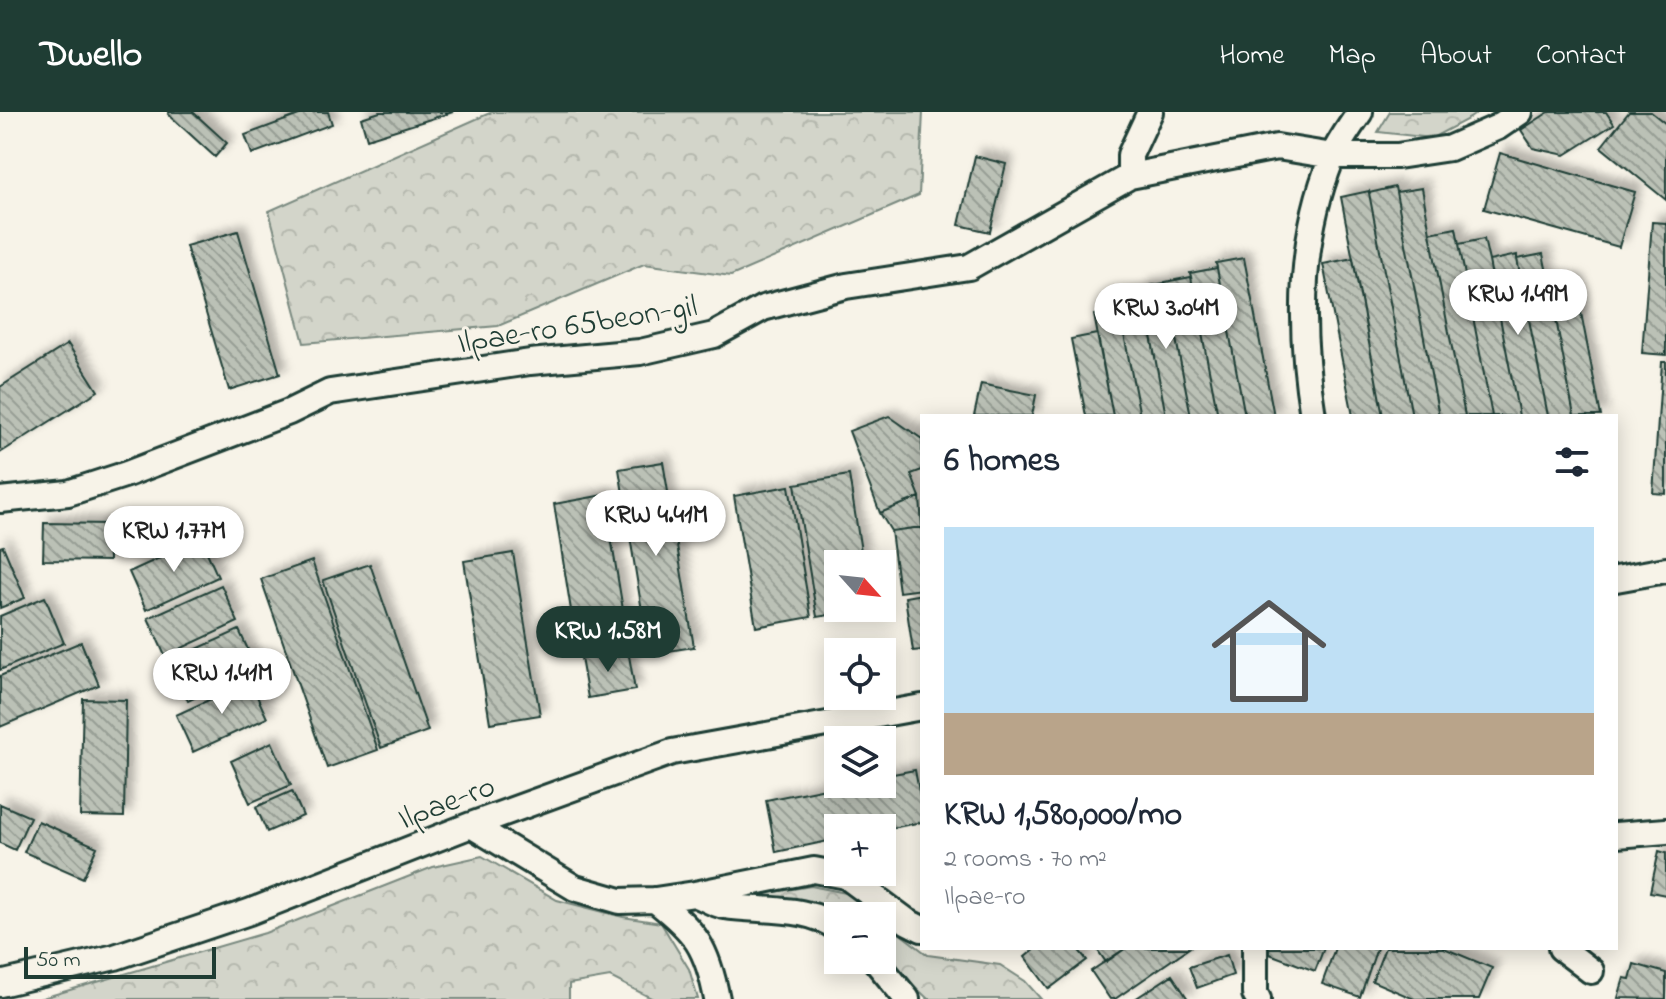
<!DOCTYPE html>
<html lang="en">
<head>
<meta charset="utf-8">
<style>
  :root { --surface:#fff; --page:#f2f2f3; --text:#1f2937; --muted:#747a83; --line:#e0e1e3; --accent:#1f3d34 }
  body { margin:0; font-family:"Indie Flower",sans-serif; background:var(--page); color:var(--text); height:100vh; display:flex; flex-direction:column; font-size:30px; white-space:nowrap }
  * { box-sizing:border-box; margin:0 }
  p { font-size:26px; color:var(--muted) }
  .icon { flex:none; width:44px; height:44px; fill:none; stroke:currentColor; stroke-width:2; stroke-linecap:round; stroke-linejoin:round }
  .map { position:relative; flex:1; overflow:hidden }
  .side { position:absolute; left:920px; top:302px; width:698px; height:536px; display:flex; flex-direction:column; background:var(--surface); border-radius:0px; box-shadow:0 4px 20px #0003 }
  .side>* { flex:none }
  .needle { width:52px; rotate:117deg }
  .tools { position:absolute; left:824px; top:438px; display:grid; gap:16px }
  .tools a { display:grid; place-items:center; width:72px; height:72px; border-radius:0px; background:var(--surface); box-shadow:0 4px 20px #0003; font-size:40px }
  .scale { position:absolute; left:24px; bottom:20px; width:192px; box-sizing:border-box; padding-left:8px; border:4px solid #1f3d34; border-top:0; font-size:22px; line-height:28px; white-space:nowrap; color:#1f3d34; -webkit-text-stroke:6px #f7f3e8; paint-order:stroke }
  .price { position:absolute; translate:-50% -68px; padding:0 18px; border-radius:28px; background:#fff; color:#222; font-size:26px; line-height:52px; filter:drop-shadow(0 2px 4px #0008) }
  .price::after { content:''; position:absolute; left:50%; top:48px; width:24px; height:18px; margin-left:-12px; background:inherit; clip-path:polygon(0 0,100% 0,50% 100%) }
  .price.selected { background:var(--accent); color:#fff }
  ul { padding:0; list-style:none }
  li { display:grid; align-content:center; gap:16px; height:424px; padding:0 24px }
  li+li { border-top:2px solid var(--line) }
  li span { display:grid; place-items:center; height:248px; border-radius:0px; color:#555 }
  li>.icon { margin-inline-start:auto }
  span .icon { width:144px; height:144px; fill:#fffc; stroke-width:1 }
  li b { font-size:34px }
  h2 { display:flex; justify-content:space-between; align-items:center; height:96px; padding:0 24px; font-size:34px }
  header { display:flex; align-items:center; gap:48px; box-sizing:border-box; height:112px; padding:0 40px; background:var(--accent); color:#fff }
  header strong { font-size:38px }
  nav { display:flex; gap:44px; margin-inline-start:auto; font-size:28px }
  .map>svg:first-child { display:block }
</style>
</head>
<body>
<header>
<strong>Dwello</strong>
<nav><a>Home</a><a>Map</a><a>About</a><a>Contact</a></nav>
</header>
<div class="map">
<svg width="1666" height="887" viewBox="0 0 1666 887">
  <defs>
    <pattern id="forest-crowns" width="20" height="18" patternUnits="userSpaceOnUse" patternTransform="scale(2)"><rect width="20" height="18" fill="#d3d5ca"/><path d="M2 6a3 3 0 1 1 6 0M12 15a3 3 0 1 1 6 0" fill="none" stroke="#b5b8ae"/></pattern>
    <pattern id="building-back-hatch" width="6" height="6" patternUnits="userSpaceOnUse" patternTransform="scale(2)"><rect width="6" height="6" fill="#bbc1b6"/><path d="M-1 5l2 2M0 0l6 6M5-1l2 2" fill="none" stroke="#979e95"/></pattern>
    <filter id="shadow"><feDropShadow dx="7" dy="-7" stdDeviation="4" flood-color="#0004"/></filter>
  </defs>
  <rect width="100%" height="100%" fill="#f7f3e8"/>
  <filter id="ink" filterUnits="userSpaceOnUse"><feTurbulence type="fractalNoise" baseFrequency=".0125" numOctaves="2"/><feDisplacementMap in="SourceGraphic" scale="16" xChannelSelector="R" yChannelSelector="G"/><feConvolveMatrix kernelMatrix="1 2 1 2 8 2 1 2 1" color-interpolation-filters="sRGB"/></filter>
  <g filter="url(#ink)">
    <path fill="url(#forest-crowns)" stroke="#79897f" stroke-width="2" d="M492 0H923L919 83 731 164 644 152 498 214 304 231 269 99Z
      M1390 0H1478L1470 6 1432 26 1378 20Z
      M482 744 557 788 623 805 661 811 689 857 698 887H653L610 865 569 872V887H39L265 821 433 755Z
      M811 774 846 781 877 804H840L830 795 732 787Z
      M882 808 928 843 1000 853 1025 869 1041 887H928L882 843Z"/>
    <path fill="url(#building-back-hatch)" stroke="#1f3d34" stroke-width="2" filter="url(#shadow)" d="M169 0H193L227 31 215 45 168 2Z
      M307 0H328L332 12 252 42 245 23Z
      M380 0H453L367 27 361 6Z
      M1549 0H1606L1614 12 1565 43 1533 36 1521 18Z
      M1629 0H1651L1666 12V88L1601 35Z
      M1500 41 1635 80 1619 135 1484 97Z
      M975 44 1006 52 990 120 959 113Z
      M1395 75 1396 80 1439 304H1412L1369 81Z
      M1422 76 1430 121 1465 304H1439L1396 80Z
      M1369 79V81L1412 304H1383L1341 85Z
      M1652 110 1666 111V243L1642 241Z
      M1456 116 1459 132 1492 304H1465L1430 121Z
      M238 119 280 262 229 278 186 134Z
      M1484 127 1489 149 1519 304H1492L1459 132Z
      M1543 142 1550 175 1574 304H1548L1517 147Z
      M1517 143V147L1548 304H1519L1489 149Z
      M1244 146 1274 304H1245L1216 151Z
      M1353 146 1383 304H1353L1323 152Z
      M1217 156 1245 304H1218L1191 165 1190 161Z
      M1191 165 1218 304H1191L1165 170Z
      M1575 170 1601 304H1574L1550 175Z
      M1165 171 1191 304H1166L1142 175Z
      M1143 181 1166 304H1140L1119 197 1118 187Z
      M1119 197 1140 304H1113L1094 203Z
      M1097 222 1113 304H1086L1071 227Z
      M68 232 98 279 0 341V275Z
      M1662 250H1666V382L1653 381Z
      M981 272 1036 283 1032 304H974Z
      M889 304 922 327V358L911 362 920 385 880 401 849 319Z
      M663 350 694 535 649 542 619 357Z
      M849 363 863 452H838V496H871L817 505 795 372Z
      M789 374 811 505 756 515 734 384Z
      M604 383 629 534 578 542 554 392Z
      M920 385 922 415 891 419 880 401Z
      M44 411 109 412V449L43 448Z
      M922 415V477L899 480 891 419Z
      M201 427 218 465 146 498 129 460Z
      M3 434 25 486 0 496V435Z
      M513 441 540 603 490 611 464 449Z
      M312 449 378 638 327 656 261 467Z
      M370 452 428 619 381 636 323 468Z
      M221 473 238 510 165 544 148 506Z
      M922 482V538L913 539 905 485Z
      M45 485 64 531 0 558V504Z
      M239 518 257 557 188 589 170 549Z
      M81 530 99 573 0 615V564Z
      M628 538 635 578 588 586 581 546Z
      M250 569 267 606 193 640 176 603Z
      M83 587 126 588 124 705 80 704Z
      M272 630 291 673 250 691 231 649Z
      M915 658 922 695V710L882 718V716H838V727L776 740 766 688 845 672H882V664Z
      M292 679 303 704 267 720 256 695Z
      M0 692 30 705 15 738 0 731Z
      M38 709 97 735 83 766 24 740Z
      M1659 739 1666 741V783L1650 780Z
      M1036 836H1077L1087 848 1049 877 1025 845Z
      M1096 836H1126L1106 850Z
      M1126 836H1189L1115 887H1110L1091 859Z
      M1266 836H1324L1315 859 1264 840Z
      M1335 836H1377L1360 885 1322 872Z
      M1385 836H1444L1492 856 1479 887H1414L1372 869Z
      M1227 843 1233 863 1197 876 1189 855Z
      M1634 852 1666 861V887L1618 886 1624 866 1630 867Z
      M1172 863 1188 887H1135Z"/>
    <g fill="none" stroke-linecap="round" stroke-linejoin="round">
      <defs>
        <path id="minor" d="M1130 64V43L1150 0
          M1313 304C1299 220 1299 128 1331 48 1338 31 1350 15 1360 0
          M0 388 68 381 127 362 289 300 330 280 530 250 640 240 714 223 763 196 846 174 969 155 1130 64 1277 35 1333 44H1397L1450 36 1498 15 1520 0
          M1616 467 1666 458
          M471 713 575 776 620 789 655 788 695 782 814 758 846 764 908 810 922 817
          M1616 723 1666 719
          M695 782C705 786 715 793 725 794 760 800 809 793 838 817
          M655 788C696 820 707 835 717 887
          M1255 836V882L1258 887
          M1561 836 1591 859
          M875 848 907 887
          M0 872 115 845 249 800 471 713 672 640 922 595"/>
      </defs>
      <use href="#minor" stroke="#1f3d34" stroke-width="30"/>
      <use href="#minor" stroke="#f7f3e8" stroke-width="24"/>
    </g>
  </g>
  <g text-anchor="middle" stroke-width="6" stroke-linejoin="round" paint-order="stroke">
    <g font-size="32" fill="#1f3d34" stroke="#f7f3e8">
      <text transform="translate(577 211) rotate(-9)" y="11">Ilpae-ro 65beon-gil</text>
      <text transform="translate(446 689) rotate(-21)" y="11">Ilpae-ro</text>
    </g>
  </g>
</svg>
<div class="tools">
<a><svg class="needle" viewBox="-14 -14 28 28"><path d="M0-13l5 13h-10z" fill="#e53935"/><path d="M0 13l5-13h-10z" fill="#747a83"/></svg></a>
<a><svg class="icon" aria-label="locate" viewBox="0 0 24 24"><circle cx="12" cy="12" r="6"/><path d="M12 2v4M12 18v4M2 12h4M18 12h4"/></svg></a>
<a><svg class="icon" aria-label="layers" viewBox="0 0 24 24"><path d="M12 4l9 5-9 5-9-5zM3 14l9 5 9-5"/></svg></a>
<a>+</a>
<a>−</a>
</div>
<div class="scale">50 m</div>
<b class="price" style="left:1518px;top:225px">KRW 1.49M</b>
<b class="price" style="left:1166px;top:239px">KRW 3.04M</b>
<b class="price" style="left:656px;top:446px">KRW 4.41M</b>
<b class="price" style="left:174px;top:462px">KRW 1.77M</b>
<b class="price selected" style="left:608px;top:562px">KRW 1.58M</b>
<b class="price" style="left:222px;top:604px">KRW 1.41M</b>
<section class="side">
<h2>6 homes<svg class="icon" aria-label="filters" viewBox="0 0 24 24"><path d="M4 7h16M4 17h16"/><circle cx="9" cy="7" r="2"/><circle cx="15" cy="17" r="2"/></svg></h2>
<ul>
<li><span style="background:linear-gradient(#bfe0f5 75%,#b9a48a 0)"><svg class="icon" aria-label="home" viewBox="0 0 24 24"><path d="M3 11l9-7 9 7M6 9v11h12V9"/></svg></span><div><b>KRW 1,580,000/mo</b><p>2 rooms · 70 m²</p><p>Ilpae-ro</p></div></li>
</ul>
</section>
</div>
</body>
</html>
